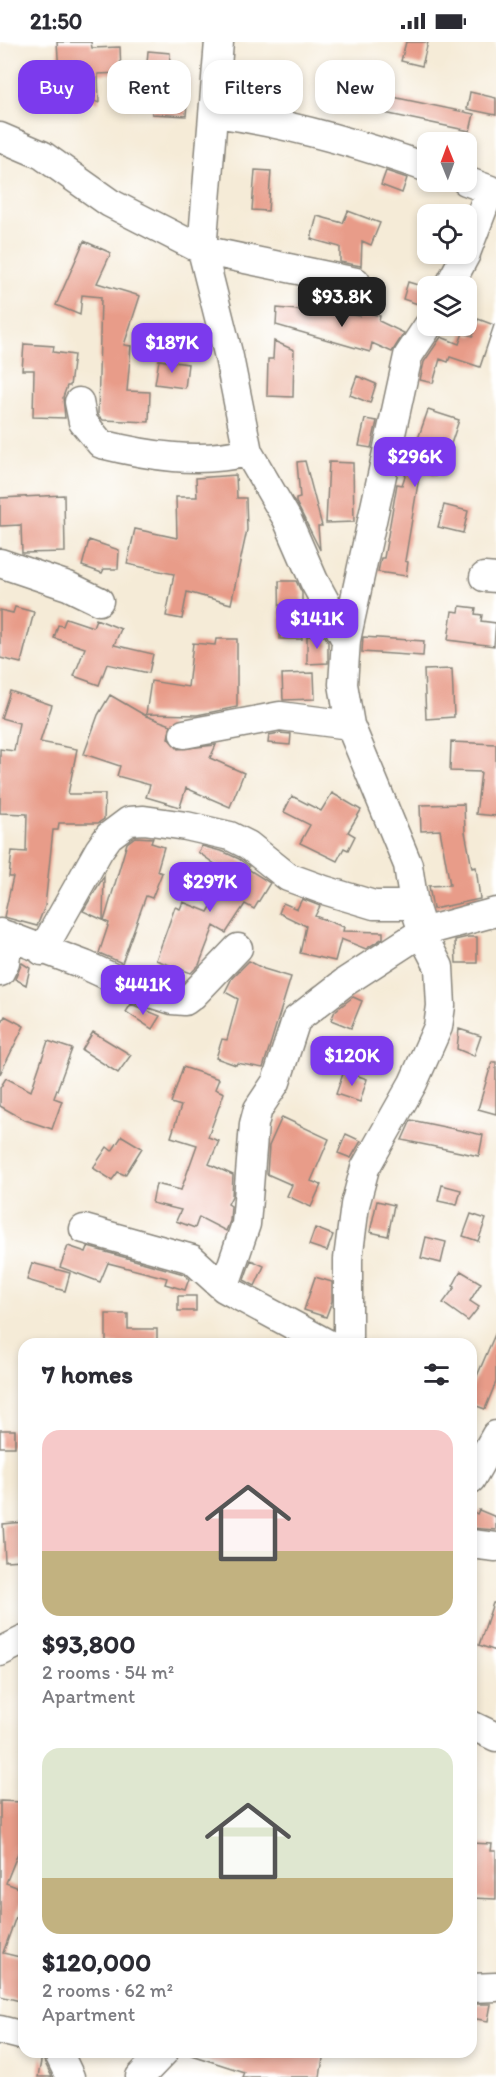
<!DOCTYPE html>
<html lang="en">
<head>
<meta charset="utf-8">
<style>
  :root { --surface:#fff; --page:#f7f7f7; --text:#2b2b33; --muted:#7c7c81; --accent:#7c3aed }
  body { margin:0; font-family:Itim,sans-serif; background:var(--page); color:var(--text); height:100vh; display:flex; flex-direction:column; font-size:22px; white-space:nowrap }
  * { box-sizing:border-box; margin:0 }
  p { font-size:20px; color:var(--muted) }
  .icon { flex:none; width:33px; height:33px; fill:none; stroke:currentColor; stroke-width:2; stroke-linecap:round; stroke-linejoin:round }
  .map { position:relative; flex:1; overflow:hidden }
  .drawer { position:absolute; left:18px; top:1296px; width:459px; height:720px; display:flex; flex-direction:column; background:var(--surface); border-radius:18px; box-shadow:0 3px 9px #0003 }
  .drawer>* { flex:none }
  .guide { position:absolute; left:18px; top:18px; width:460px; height:54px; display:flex; gap:12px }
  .needle { width:39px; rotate:359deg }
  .tools { position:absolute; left:417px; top:90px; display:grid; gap:12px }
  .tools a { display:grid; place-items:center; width:60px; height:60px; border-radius:12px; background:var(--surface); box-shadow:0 3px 9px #0003; font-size:30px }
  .price { position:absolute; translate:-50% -51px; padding:0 14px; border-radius:12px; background:var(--accent); color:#fff; font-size:20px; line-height:39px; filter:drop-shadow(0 2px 3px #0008) }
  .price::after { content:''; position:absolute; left:50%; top:36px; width:18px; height:14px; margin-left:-9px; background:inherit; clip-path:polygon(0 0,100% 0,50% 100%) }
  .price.on { background:#222; color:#fff }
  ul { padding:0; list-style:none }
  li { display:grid; align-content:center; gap:12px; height:318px; padding:0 24px }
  li span { display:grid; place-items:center; height:186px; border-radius:18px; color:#555 }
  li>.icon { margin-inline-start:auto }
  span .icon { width:108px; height:108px; fill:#fffc; stroke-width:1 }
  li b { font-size:26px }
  h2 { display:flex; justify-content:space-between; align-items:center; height:72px; padding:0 24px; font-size:26px }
  .pill { padding:0 21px; border-radius:18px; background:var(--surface); box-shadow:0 3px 9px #0003; font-size:21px; line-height:54px }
  .pill.on { background:var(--accent); color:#fff }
  .status { display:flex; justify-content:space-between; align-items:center; height:42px; padding:0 30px; background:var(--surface); direction:ltr }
  .status svg { height:16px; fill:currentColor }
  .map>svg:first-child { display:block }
</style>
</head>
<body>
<div class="status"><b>21:50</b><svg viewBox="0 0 49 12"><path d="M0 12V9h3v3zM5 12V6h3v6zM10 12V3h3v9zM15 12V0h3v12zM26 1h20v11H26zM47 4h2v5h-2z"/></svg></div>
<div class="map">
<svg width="496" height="2035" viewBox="0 0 496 2035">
  <rect width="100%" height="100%" fill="#fff"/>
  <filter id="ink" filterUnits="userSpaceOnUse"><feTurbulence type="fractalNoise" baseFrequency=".0167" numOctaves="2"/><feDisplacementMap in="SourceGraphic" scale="12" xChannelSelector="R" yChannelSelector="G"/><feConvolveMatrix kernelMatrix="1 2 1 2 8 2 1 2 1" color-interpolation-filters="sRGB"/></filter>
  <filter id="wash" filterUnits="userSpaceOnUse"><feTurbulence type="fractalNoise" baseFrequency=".008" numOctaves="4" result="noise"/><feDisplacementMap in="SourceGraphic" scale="24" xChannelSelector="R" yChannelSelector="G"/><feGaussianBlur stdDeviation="1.35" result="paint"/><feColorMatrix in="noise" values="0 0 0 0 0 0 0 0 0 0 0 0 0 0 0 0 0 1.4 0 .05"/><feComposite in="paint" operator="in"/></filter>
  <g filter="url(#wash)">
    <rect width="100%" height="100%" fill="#f5ebd7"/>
    <g id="blocks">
      <path fill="#e89c89" d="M57 0H91L92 6 120 5 121 31 98 32 99 61 60 46Z
        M406 0H428L422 24 401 19Z
        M148 9 170 11 169 32 189 34 186 74 152 72 155 35 146 34Z
        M336 25 364 29 359 60 331 56Z
        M470 50 496 56V73L467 67Z
        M388 54 474 72 470 89 384 71Z
        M255 128 271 129 268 169 252 168Z
        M386 129 407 136 402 151 381 143Z
        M348 169 380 181 371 203 362 199 361 224 340 220V205L311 197 317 174 343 181Z
        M84 199 111 211 97 241 140 254 124 303 131 304 127 349 150 350 149 380 103 378 98 373 101 255 82 253 80 273 56 263Z
        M408 240 428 246 421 263 403 257Z
        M277 266 360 274 361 269 380 274 379 279 404 291 392 310 372 301 370 310 276 283Z
        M478 277 494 283 480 325 450 315 448 320 440 317 433 341 420 338 424 320 441 295 459 302 463 291 473 294Z
        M274 299 294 308 293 355 267 354 268 317H273Z
        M24 302 54 304 53 310 74 313 70 344H67L63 355 65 376 33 375 34 328H22Z
        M159 318 188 322 185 346 155 342Z
        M357 334 376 342 370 361 350 353Z
        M428 368 459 378 450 405 444 403 435 434 420 429 405 519 408 520 406 534 378 530 381 516H384L397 442 402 443Z
        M365 377 377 379 371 406 359 404Z
        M305 419 322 484H318L320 508 296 460V457L300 456 297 420Z
        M329 420 353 421 354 480 326 481Z
        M236 433 237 456H246L247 488 231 562 187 550 182 577 166 574 174 532 127 522 135 487 177 496 176 455H197L196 436Z
        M64 453 65 510 22 511 21 483 0 484V456Z
        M444 463 468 469 463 491 438 485Z
        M89 498 119 508 118 527H104L102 531 82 524Z
        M279 539H296L302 551V597H280Z
        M460 564 476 566 475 572 482 573 481 579 496 581 494 604 448 598 452 569 459 570Z
        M15 565 34 570 21 621 0 616V568L13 571Z
        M66 576 93 585 96 577 121 587 114 603 153 612 149 631 107 622 99 643 74 634 85 606 54 596 58 583 63 584Z
        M307 594H325L328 600V621L307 622Z
        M363 595 424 599 423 614 362 610Z
        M216 597H237V665L197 673 146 672 151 639 188 645 193 601 215 603Z
        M452 627 454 675 426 677 424 628Z
        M314 631 315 657 283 658 282 632Z
        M10 649 52 663 40 700 77 707 68 752H105L104 777 98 781H59L58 788H53L45 864 37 884 4 875 13 835H9L12 809 26 810 27 772 0 771V707L14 709 19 681 1 676Z
        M110 653 146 674 171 683 168 696 178 707 216 703 210 716 244 731 230 765 186 746 180 765 146 755 150 743 117 734 120 724 84 712 98 673Z
        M280 691 291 692 290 703 268 701 269 693Z
        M451 700 496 702V774L476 772 481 730 450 729Z
        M332 751 361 768 348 790 355 794 348 808 344 806 337 819 300 801 310 783 284 770 292 754 321 769Z
        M464 762 465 790 472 826 476 825 480 857 433 867 429 844 450 843 440 788 421 789 420 763Z
        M135 795 153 796 151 801 164 805 157 829 162 831 152 856 146 854 122 921 99 911 109 881 104 879 127 801Z
        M202 804 224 810 239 817 249 825 248 827 270 841 254 867 245 862 226 891 214 884 199 923 191 931 156 918 175 865 180 867 183 860 208 870 230 833 198 810Z
        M104 834 103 878 83 869Z
        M302 857 320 864 315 874 344 885 343 889 383 890V896L366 907 341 897 335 919 300 911 306 884 279 871 283 861 297 867Z
        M468 895H477V921H456L455 898Z
        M249 919 264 927 291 935 263 1026 237 1021 236 1023 216 1016 222 997 227 998 238 957 225 950 232 936Z
        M22 921 30 926 26 943 15 937Z
        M353 955 362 959 351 986 331 978 335 969Z
        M131 962 160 974 152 987 126 970Z
        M5 974 24 984 0 1032V984Z
        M459 987 481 994 474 1014 457 1007Z
        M93 990 131 1013 118 1031 82 1008Z
        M48 999 72 1007 54 1056 62 1059 52 1087 25 1078 0 1064V1046L6 1036 31 1049Z
        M369 1008 388 1011 386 1026 367 1022Z
        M492 1020H496V1072L478 1067Z
        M183 1025 219 1037 215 1047 224 1051 208 1095 219 1099 209 1122 233 1133 232 1154 228 1162 231 1164 230 1179 226 1189 199 1175 195 1186 176 1179 181 1168 152 1161 156 1142 181 1148 197 1103 171 1095 181 1064 171 1061Z
        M344 1029 367 1037 360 1060 336 1052Z
        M282 1075 329 1097 311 1139 321 1143 311 1165 287 1154 292 1143 267 1132 269 1104Z
        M411 1078 483 1093 479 1114 402 1098Z
        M346 1092 361 1099 351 1116 338 1111Z
        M122 1094 142 1106 125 1133 118 1130 112 1138 93 1126 107 1105 112 1109Z
        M442 1143 461 1148 457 1163 438 1159Z
        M377 1159 394 1163 388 1194 370 1190Z
        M471 1172 486 1177 478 1199 463 1194Z
        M315 1186 333 1193 327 1209 309 1203Z
        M426 1195 446 1200 441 1221 421 1216Z
        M68 1204 86 1210 88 1205 184 1232 189 1237 185 1248 165 1242 167 1236 108 1221 100 1240 60 1225Z
        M251 1218 264 1224 255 1244 244 1238Z
        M32 1221 70 1231 65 1249 27 1238Z
        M461 1229 481 1241 470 1259 479 1265 468 1279 443 1261 455 1245 453 1244Z
        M315 1235 332 1240V1259L326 1275 304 1268Z
        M178 1254H196V1269H178Z
        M106 1272H128V1287H157V1302H106Z
        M496 1290V1340L485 1367 471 1362V1348Z
        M0 1388H15V1405H0Z
        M471 1468 477 1472 479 1468 496 1475V1488L471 1486Z
        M24 1480V1518L5 1519 3 1482Z
        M493 1561H496V1609L479 1603Z
        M0 1759 22 1760 21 1789 24 1788V1805L20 1806 6 1841 24 1848V1852L3 1911 24 1916V1960L0 1954Z
        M471 1801 492 1802 491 1809H496V1857L471 1856Z
        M471 1962H491L488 1979 471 1976Z
        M192 2010H324L320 2035H242L244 2030 191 2013Z
        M42 2014 43 2017 52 2035H38Z"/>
    </g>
  </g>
  <g filter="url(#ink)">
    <use href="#blocks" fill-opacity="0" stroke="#88847a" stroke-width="1.5"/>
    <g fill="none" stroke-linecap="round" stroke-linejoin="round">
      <defs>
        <path id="minor" d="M219 0 202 208 229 315 248 410 287 477 314 539 346 598 343 642 350 683 408 823 414 863 426 900 439 925 441 964 438 985 413 1041 365 1126 355 1163 348 1217V1302
          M214 71C288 81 358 101 428 126
          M0 95 42 113 110 161 202 208 356 240
          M466 139 496 150
          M466 211 490 148
          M449 244 466 212
          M79 360 83 380 101 402C149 414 199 422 248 410
          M0 521 68 544 99 559
          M484 535 496 536
          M346 598 408 314 428 284
          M184 692 280 674 350 683
          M0 891 85 923 137 947 172 958 185 959 193 953 238 906
          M42 909 99 808 109 794 129 779 144 778 186 784 230 794 248 803 288 835 324 848 374 863H414
          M0 930 5 920 9 894
          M84 1187 192 1217 224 1246
          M328 1302 224 1246 246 1182 254 1082 258 1067 276 1040 296 978 345 940 422 890 496 870
          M471 1437 496 1393
          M471 1502 496 1505
          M0 1610 24 1598
          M471 1683 496 1695
          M471 1946 496 1945
          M0 1988 24 1994
          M58 2010 70 2035
          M140 2035 164 2010"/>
      </defs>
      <use href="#minor" stroke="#88847a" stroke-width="31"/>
      <use href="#minor" stroke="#fff" stroke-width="28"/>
    </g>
  </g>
</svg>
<div class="tools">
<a><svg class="needle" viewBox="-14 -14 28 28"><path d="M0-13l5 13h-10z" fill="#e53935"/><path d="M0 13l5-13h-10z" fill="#7c7c81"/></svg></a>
<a><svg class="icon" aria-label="locate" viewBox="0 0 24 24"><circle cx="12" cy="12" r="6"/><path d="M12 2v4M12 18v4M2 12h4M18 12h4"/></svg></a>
<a><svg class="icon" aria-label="layers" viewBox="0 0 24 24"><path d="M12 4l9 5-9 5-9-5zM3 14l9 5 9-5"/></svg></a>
</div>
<b class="price on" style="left:342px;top:286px">$93.8K</b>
<b class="price" style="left:172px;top:332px">$187K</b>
<b class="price" style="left:415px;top:446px">$296K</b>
<b class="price" style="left:317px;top:608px">$141K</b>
<b class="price" style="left:210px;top:871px">$297K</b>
<b class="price" style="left:143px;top:974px">$441K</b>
<b class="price" style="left:352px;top:1045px">$120K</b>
<div class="guide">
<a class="pill on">Buy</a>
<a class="pill">Rent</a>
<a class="pill">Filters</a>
<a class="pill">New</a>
</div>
<section class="drawer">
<h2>7 homes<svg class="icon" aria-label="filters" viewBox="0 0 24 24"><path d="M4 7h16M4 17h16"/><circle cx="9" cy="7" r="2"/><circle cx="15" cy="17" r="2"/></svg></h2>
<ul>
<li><span style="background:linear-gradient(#f6c9c9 65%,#c2b280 0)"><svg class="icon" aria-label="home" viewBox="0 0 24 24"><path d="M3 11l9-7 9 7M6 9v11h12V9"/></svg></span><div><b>$93,800</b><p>2 rooms · 54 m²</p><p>Apartment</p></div></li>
<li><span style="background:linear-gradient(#dfe7d0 70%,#c2b280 0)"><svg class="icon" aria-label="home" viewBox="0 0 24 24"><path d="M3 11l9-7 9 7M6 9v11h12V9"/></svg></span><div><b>$120,000</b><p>2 rooms · 62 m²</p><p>Apartment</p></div></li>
</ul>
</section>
</div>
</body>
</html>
